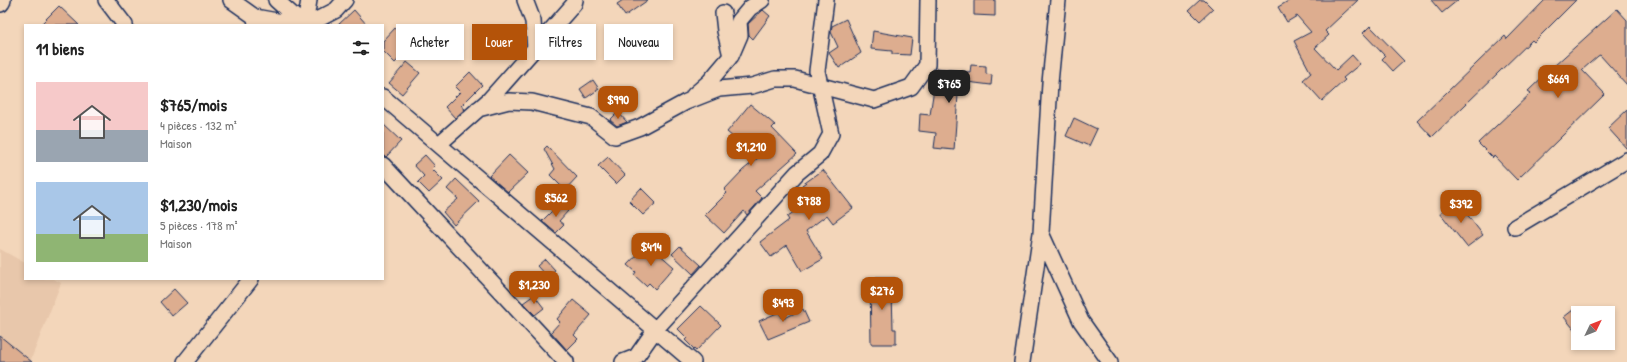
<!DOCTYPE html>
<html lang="fr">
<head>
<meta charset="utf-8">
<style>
  :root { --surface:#fff; --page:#f2f2f2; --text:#222; --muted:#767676; --accent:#b45309 }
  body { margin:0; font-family:"Patrick Hand",sans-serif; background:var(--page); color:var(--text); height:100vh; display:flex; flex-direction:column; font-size:15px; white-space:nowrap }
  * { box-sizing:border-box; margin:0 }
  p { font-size:13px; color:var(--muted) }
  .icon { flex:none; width:22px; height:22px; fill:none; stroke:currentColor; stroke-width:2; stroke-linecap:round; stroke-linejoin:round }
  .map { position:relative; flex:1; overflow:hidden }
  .panel { position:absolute; left:24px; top:24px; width:360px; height:256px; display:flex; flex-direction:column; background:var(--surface); border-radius:0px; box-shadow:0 2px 6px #0003 }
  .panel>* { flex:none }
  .top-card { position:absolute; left:396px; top:24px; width:380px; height:36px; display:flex; gap:8px }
  .needle { width:26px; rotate:47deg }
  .fabs { position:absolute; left:1571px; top:306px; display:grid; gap:8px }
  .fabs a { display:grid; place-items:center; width:44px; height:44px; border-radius:0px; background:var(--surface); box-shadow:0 2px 6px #0003; font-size:20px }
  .price { position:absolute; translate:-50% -34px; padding:0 9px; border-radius:8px; background:var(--accent); color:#fff; font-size:13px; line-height:26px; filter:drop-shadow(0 1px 2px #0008) }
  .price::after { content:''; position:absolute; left:50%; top:24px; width:12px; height:9px; margin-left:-6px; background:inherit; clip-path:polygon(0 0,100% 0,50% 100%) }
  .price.on { background:#222; color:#fff }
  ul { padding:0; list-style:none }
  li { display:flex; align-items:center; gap:12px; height:100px; padding:0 12px }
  li span { display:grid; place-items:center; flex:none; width:112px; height:80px; border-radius:0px; color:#555 }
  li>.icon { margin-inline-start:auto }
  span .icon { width:48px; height:48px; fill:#fffc; stroke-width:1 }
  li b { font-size:17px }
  h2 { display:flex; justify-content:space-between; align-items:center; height:48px; padding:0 12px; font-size:17px }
  .tag { padding:0 14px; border-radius:0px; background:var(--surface); box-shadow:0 2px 6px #0003; font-size:14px; line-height:36px }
  .tag.on { background:var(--accent); color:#fff }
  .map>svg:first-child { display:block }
</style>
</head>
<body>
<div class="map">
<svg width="1627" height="362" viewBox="0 0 1627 362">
  <rect width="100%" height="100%" fill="#f3d6ba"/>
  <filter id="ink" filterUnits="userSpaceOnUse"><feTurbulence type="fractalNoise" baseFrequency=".025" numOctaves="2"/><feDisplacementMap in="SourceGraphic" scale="8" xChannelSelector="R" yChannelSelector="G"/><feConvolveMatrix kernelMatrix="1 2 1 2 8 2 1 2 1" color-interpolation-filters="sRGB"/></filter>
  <g filter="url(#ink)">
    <path fill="#e8c7ab" d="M0 249 25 263V279H54L61 283 30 362H0Z"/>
    <path fill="#ddad8f" stroke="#1b2f5e" d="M623 0H648L625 16 617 4Z
      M974 0H995V16L974 15Z
      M1200 0H1204L1213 9 1200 21 1189 10Z
      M1290 0H1358L1325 31 1329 35 1315 48 1336 70 1352 55 1360 64 1343 78 1345 80 1322 101 1303 80 1311 73 1294 41 1311 32 1297 16 1287 22 1278 7Z
      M1431 0H1458L1442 13Z
      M1545 0H1576L1534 42 1532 40 1432 137 1417 121 1505 36 1507 39Z
      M59 6 79 25H40Z
      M1617 9 1627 20V85L1600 55 1598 56 1582 70 1605 94 1517 180 1494 156 1493 158 1478 143 1531 93 1528 91 1554 66Z
      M354 10 367 25H338Z
      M763 10 770 16 753 39 749 35 748 24Z
      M846 19 861 53 839 68 829 53 838 47 831 32 832 26Z
      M1370 26 1404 61 1393 71 1382 59 1385 56 1363 33Z
      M396 27 414 43 395 63 383 51V41Z
      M873 31 912 38 910 55 892 54V51L871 49Z
      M407 62 420 73 402 94 389 83Z
      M971 65 986 66V74L992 75 991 85 959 81 954 150 934 148 936 133 919 131 920 114 930 115 937 68 970 72Z
      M470 72 482 85 461 106 465 109 455 118 445 107 460 92 455 87Z
      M593 80 599 89 586 98 580 89Z
      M750 104 775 125 772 128 797 154 755 191 762 198 747 215 744 211 724 233 705 215 727 193 724 190 743 170 758 158 727 132Z
      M1627 110V149L1608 128Z
      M618 112 627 122 617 126 610 120Z
      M1074 118 1097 129 1089 146 1066 136Z
      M383 124 401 141 386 157 383 156Z
      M547 146 577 177 565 190 550 175 555 169 544 149Z
      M425 155 435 166 432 169 443 180 429 193 418 182 424 176 414 165Z
      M509 155 528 173 508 192 489 176Z
      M608 157 625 175 616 184 598 166Z
      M823 170 853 208 833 223 827 215 806 231 823 259 802 271 787 245 771 257 760 242 789 220 787 217 812 198 802 185Z
      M456 179 479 201 454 225 443 212 458 199 447 189Z
      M641 188 656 203 643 215 629 201Z
      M1456 200 1483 235 1467 247 1440 213Z
      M560 203 568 211 559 221 564 225 556 233 542 221Z
      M648 244 674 267 655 289 649 283 646 286 634 275 636 272 628 265Z
      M680 246 701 265 693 274 672 254Z
      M545 259 555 270 547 277 537 266Z
      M870 278H895L896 291H892L893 329H896V344H871Z
      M174 289 187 303 172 316 160 302Z
      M534 295 544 308 535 315 523 303Z
      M573 300 591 315 574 335 578 339 567 350 551 332 560 322 557 319Z
      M701 306 721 325 696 351 685 340 687 338 678 329Z
      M803 309 809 322 768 339 759 321 779 312 783 319Z
      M1573 310 1578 317V334L1564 317Z
      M0 336 32 362H0Z"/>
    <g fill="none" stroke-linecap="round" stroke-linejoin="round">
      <defs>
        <path id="minor" d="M106 0 125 25
          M231 0 255 17 256 25
          M276 0 304 25
          M525 0 533 21 535 49
          M1058 0 1050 83 1041 233 1081 321 1110 362
          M255 17 299 25
          M305 25 309 0
          M307 25 336 10 345 0
          M731 56 740 35 739 21 750 8 762 0
          M694 95 709 82 731 56 725 31 723 13
          M383 97 693 362
          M478 109 509 101 532 102 591 117 615 136 640 127 686 102 719 89 752 86 775 79H795L874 100 911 87 927 65 928 0
          M439 144 490 99 574 4 575 0
          M383 165 566 362
          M1515 227 1627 160
          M185 362 251 279
          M623 362 636 357 655 330 797 173 820 154 831 134 817 71 826 0
          M1022 362 1041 233"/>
        <path id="major" d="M0 2 1 0"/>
      </defs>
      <use href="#minor" stroke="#1b2f5e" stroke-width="18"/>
      <use href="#major" stroke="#1b2f5e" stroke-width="22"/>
      <use href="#minor" stroke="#f3d6ba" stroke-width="15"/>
      <use href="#major" stroke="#f3d6ba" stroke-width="19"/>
    </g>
  </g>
</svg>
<div class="fabs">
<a><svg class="needle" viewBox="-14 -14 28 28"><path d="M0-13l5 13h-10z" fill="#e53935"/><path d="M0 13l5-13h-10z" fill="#767676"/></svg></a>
</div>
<b class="price" style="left:1558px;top:99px">$669</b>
<b class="price on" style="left:949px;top:104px">$765</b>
<b class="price" style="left:618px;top:120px">$990</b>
<b class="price" style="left:751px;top:167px">$1,210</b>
<b class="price" style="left:556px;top:218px">$562</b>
<b class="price" style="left:809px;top:221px">$788</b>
<b class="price" style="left:1461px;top:224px">$392</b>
<b class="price" style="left:651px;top:267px">$414</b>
<b class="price" style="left:534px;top:305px">$1,230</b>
<b class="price" style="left:882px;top:311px">$276</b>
<b class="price" style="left:783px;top:323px">$493</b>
<div class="top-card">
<a class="tag">Acheter</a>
<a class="tag on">Louer</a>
<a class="tag">Filtres</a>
<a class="tag">Nouveau</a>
</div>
<section class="panel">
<h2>11 biens<svg class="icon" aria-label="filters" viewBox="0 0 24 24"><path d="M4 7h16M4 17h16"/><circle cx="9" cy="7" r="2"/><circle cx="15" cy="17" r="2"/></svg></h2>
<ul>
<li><span style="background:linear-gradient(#f6c9c9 60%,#9aa5b1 0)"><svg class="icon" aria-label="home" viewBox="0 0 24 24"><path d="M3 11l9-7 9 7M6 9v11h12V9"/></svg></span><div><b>$765/mois</b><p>4 pièces · 132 m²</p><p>Maison</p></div></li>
<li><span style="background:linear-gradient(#a9c7e8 65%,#8fb573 0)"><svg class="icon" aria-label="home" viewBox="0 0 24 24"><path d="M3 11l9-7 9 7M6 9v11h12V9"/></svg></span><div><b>$1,230/mois</b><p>5 pièces · 178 m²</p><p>Maison</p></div></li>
</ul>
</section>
</div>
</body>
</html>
